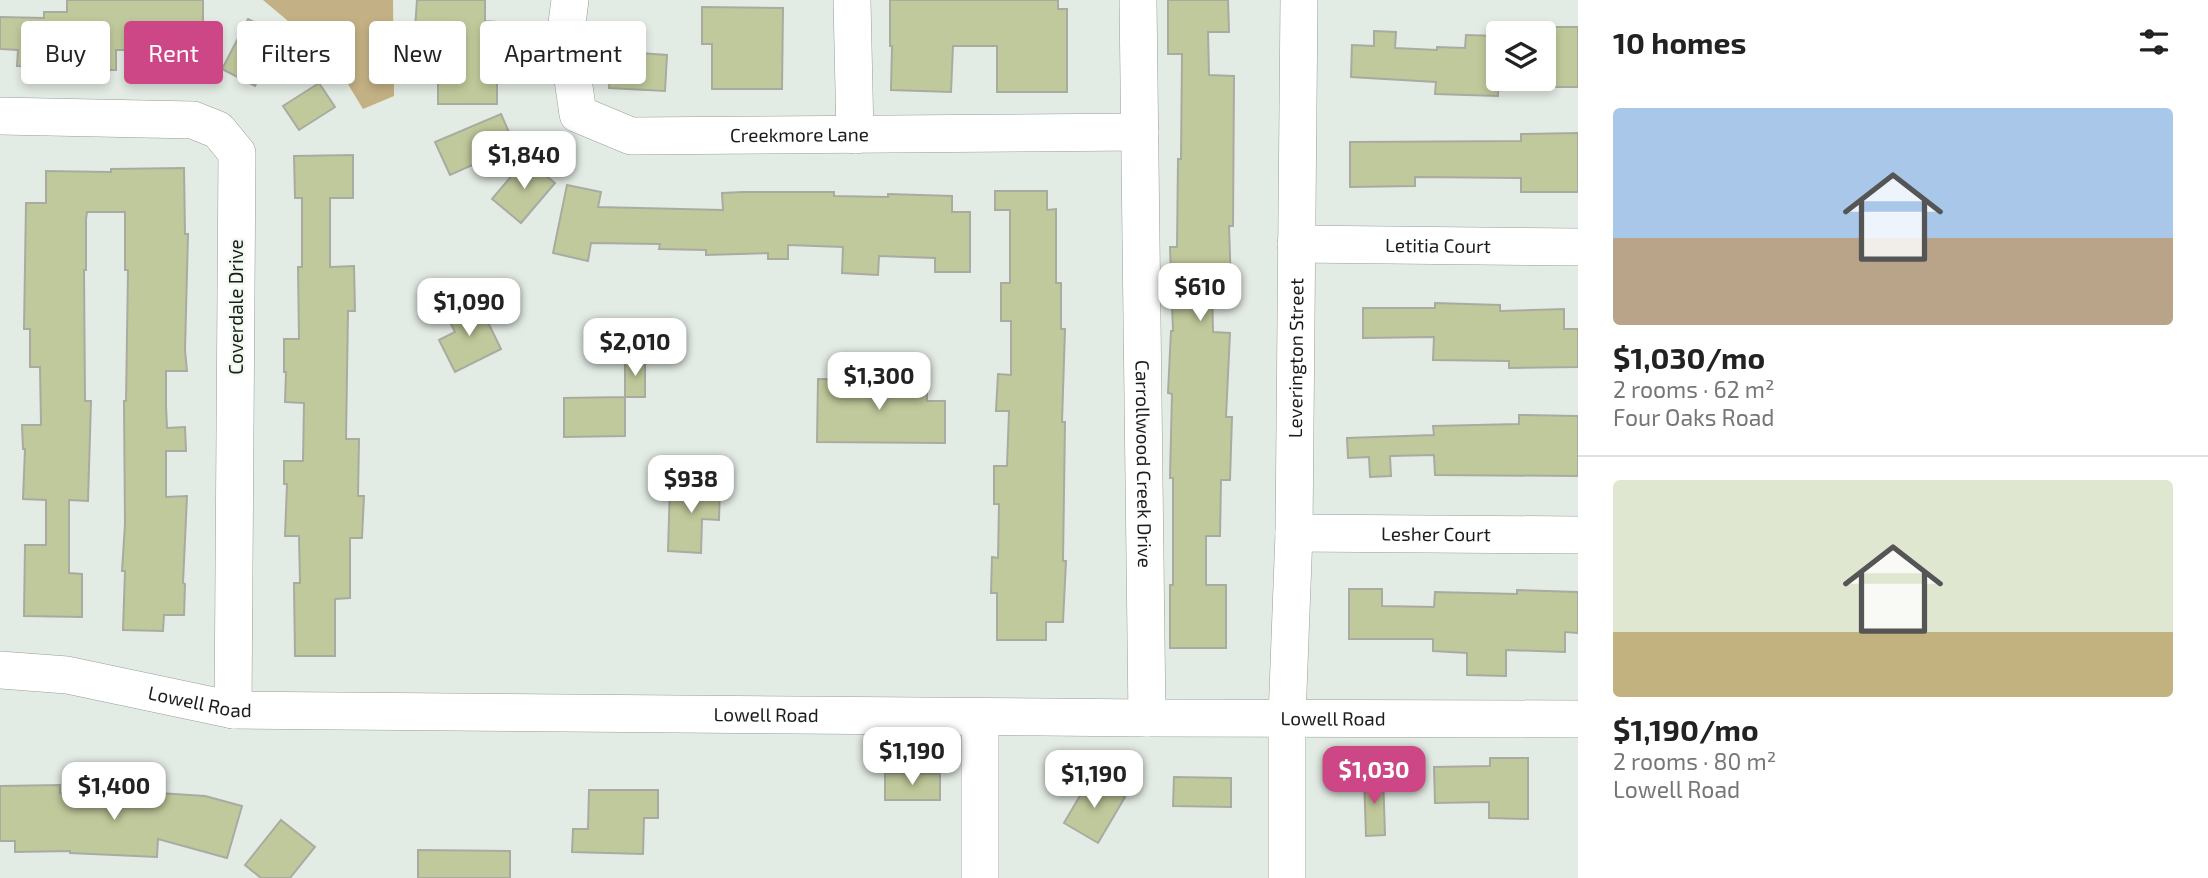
<!DOCTYPE html>
<html lang="en">
<head>
<meta charset="utf-8">
<style>
  :root { --surface:#fff; --page:#f6f6f6; --text:#222; --muted:#767676; --line:#e0e0e0; --accent:#cd4685 }
  body { margin:0; font-family:"Exo 2",sans-serif; background:var(--page); color:var(--text); height:100vh; display:flex; flex-direction:column; font-size:26px; white-space:nowrap }
  * { box-sizing:border-box; margin:0 }
  p { font-size:23px; color:var(--muted) }
  .icon { flex:none; width:38px; height:38px; fill:none; stroke:currentColor; stroke-width:2; stroke-linecap:round; stroke-linejoin:round }
  .map { position:relative; flex:1; overflow:hidden }
  .details { display:flex; flex-direction:column; background:var(--surface); width:630px }
  .details>* { flex:none }
  .guide { position:absolute; left:21px; top:21px; width:665px; height:63px; display:flex; gap:14px }
  .fabs { position:absolute; left:1486px; top:21px; display:grid; gap:14px }
  .fabs a { display:grid; place-items:center; width:70px; height:70px; border-radius:7px; background:var(--surface); box-shadow:0 4px 10px #0003; font-size:35px }
  .price { position:absolute; translate:-50% -60px; padding:0 16px; border-radius:14px; background:#fff; color:#222; font-size:23px; line-height:46px; filter:drop-shadow(0 2px 4px #0008) }
  .price::after { content:''; position:absolute; left:50%; top:42px; width:21px; height:16px; margin-left:-10px; background:inherit; clip-path:polygon(0 0,100% 0,50% 100%) }
  .price.active { background:var(--accent); color:#fff }
  ul { padding:0; list-style:none }
  li { display:grid; align-content:center; gap:14px; height:371px; padding:0 35px }
  li+li { border-top:2px solid var(--line) }
  li span { display:grid; place-items:center; height:217px; border-radius:7px; color:#555 }
  li>.icon { margin-inline-start:auto }
  span .icon { width:126px; height:126px; fill:#fffc; stroke-width:1 }
  li b { font-size:30px }
  h2 { display:flex; justify-content:space-between; align-items:center; height:84px; padding:0 35px; font-size:30px }
  .pill { padding:0 24px; border-radius:7px; background:var(--surface); box-shadow:0 4px 10px #0003; font-size:24px; line-height:63px }
  .pill.active { background:var(--accent); color:#fff }
  main { display:flex; flex:1; min-height:0 }
  .map>svg:first-child { display:block }
</style>
</head>
<body>
<main>
<div class="map">
<svg width="1578" height="878" viewBox="0 0 1578 878">
  <rect width="100%" height="100%" fill="#e3ece4"/>
  <path fill="#c3b084" d="M263 0H393L394 96 363 109 332 58Z"/>
  <path fill="#c0c99b" stroke="#a9aba1" stroke-width="2" d="M67 0H203V61L160 60V50H116V70H67V67L17 66 18 50 0 49V17L44 18V12H67Z
    M417 0H485V21L497 22V104H438V56H413Z
    M890 0H1058V9H1067V92H997V46H953L951 92 891 90 892 46H890Z
    M1168 0H1228L1229 32H1208L1209 75 1234 76 1233 226H1229L1231 287 1212 288 1213 332 1230 333 1226 417H1232L1230 480H1221L1220 536H1206V585H1226V648H1170V585H1173V478H1170L1172 394 1168 393 1171 331H1173L1170 247H1177L1178 159H1181L1182 54H1168Z
    M702 7 783 8 782 89H712V44H702Z
    M248 19 281 36 255 86 222 69Z
    M1553 27H1578V87H1544V38H1553Z
    M1374 31 1396 32 1395 48 1437 50V47L1465 48 1466 35 1498 36V96L1435 94 1436 82 1351 77 1352 45 1374 46Z
    M611 51 667 55 665 91 609 88Z
    M319 83 335 107 299 130 283 106Z
    M501 114 515 146 450 175 435 142Z
    M1578 133V192H1521V178L1415 177V186L1350 187V142L1521 141V134Z
    M353 155V198H330V267L354 266 355 311H348L346 439H359L358 496H364L362 538H350V598L335 599V656H295L294 583H300L299 536H285L287 484H284V461H303L304 403 285 402 286 372H284V339H299L298 267H302V198H295L294 156Z
    M526 159 555 183 521 223 492 199Z
    M184 168 185 234H188L185 350 187 371H166V405L167 428 185 427 186 451H166V497L187 496 183 583 185 584 184 615H164L163 631 123 630 125 571H122L125 524 124 401H126L128 270H125V212H87L86 219V270H84L85 401H91L88 501 69 500V573L82 574V617L24 616 25 545H46V500L23 499 25 449H23L22 425H41L40 367H30V329H24L26 203H46V171L111 172V169Z
    M567 185 601 192 598 207 723 210 722 193 743 192H834V196L888 197V194L952 196V212H970V272H935V258L879 256 878 275 842 273 843 247 788 245V259H768V253L706 255V250L659 249 660 244 591 243 588 261 553 253Z
    M995 191H1047V210L1056 209V283H1061V329H1065L1062 422H1065L1063 561H1066L1063 622H1046V640H997V593H991L992 557 998 558 999 504H994V466H1007L1009 411H996L998 374 1011 375V321H1001V283H1010V210H995Z
    M478 302 501 349 455 372 439 340 455 332 447 316Z
    M1435 303 1500 305V311L1564 309V329H1578V367L1509 368V361L1433 360 1434 337 1363 338V308H1435Z
    M625 358H645V397H625Z
    M818 379 927 380V401H945V443L817 442Z
    M625 397V436L564 437V398Z
    M1519 415 1578 416V476L1435 475 1434 455 1390 456 1391 476 1370 477 1369 457 1348 458 1347 438 1434 435 1433 426 1519 424Z
    M670 485 720 486 719 520 702 519 701 553 668 551Z
    M1349 589H1382V606L1434 607 1435 592 1517 594V590L1578 592V633L1565 632V652L1506 650V676L1467 675V653L1433 651V639H1349Z
    M1490 758H1528V819L1489 818V802L1435 803 1434 767 1490 766Z
    M885 773 940 774V800H885Z
    M1383 775 1385 835 1366 836 1364 776Z
    M1091 777 1125 797 1098 843 1064 823Z
    M1174 777 1231 778V807L1173 806Z
    M60 785V793L129 797V791L205 796 242 806 227 858 158 839 157 857 70 853V851L15 852V841H0V786Z
    M589 790H658V818H644L643 854 572 852 573 829H588Z
    M281 820 315 847 290 878H261L245 865Z
    M418 850 510 851V878H418Z"/>
  <g fill="none" stroke-linecap="round" stroke-linejoin="round">
    <defs>
      <g id="minor">
        <path id="s1" d="M570 0 566 31 578 114 631 136 1140 132"/>
        <path d="M852 0 855 135"/>
        <path id="s2" d="M1138 0 1147 718"/>
        <path d="M0 116 193 120 218 130 237 153 233 710"/>
        <path id="s3" d="M1296 244 1578 247"/>
        <path id="s4" d="M1294 533 1578 535"/>
        <path id="s5" d="M0 670 67 675 233 710 1147 718 1578 719"/>
        <path d="M980 878V717"/>
        <path id="s6" d="M1287 878V718L1294 533 1299 0"/>
      </g>
    </defs>
    <use href="#minor" stroke="#969e97" stroke-width="38"/>
    <use href="#minor" stroke="#fff" stroke-width="37"/>
  </g>
  <g text-anchor="middle" stroke-width="5" stroke-linejoin="round" paint-order="stroke">
    <g font-size="19" fill="#1a1d1a" stroke="#f1f9f1">
      <text dy="7" stroke="none"><textPath href="#s1" startOffset="341">Creekmore Lane</textPath></text>
      <text dy="7" stroke="none"><textPath href="#s3" startOffset="142">Letitia Court</textPath></text>
      <text transform="translate(236 307) rotate(-90)" y="7">Coverdale Drive</text>
      <text dy="7" stroke="none"><textPath href="#s6" startOffset="520">Leverington Street</textPath></text>
      <text dy="7" stroke="none"><textPath href="#s2" startOffset="464">Carrollwood Creek Drive</textPath></text>
      <text dy="7" stroke="none"><textPath href="#s4" startOffset="142">Lesher Court</textPath></text>
      <text dy="7" stroke="none"><textPath href="#s5" startOffset="203">Lowell Road</textPath></text>
      <text dy="7" stroke="none"><textPath href="#s5" startOffset="770">Lowell Road</textPath></text>
      <text dy="7" stroke="none"><textPath href="#s5" startOffset="1337">Lowell Road</textPath></text>
    </g>
  </g>
</svg>
<div class="fabs">
<a><svg class="icon" aria-label="layers" viewBox="0 0 24 24"><path d="M12 4l9 5-9 5-9-5zM3 14l9 5 9-5"/></svg></a>
</div>
<b class="price" style="left:524px;top:191px">$1,840</b>
<b class="price" style="left:1200px;top:323px">$610</b>
<b class="price" style="left:469px;top:338px">$1,090</b>
<b class="price" style="left:635px;top:378px">$2,010</b>
<b class="price" style="left:879px;top:412px">$1,300</b>
<b class="price" style="left:691px;top:515px">$938</b>
<b class="price" style="left:912px;top:787px">$1,190</b>
<b class="price active" style="left:1374px;top:806px">$1,030</b>
<b class="price" style="left:1094px;top:810px">$1,190</b>
<b class="price" style="left:114px;top:822px">$1,400</b>
<div class="guide">
<a class="pill">Buy</a>
<a class="pill active">Rent</a>
<a class="pill">Filters</a>
<a class="pill">New</a>
<a class="pill">Apartment</a>
</div>
</div>
<section class="details">
<h2>10 homes<svg class="icon" aria-label="filters" viewBox="0 0 24 24"><path d="M4 7h16M4 17h16"/><circle cx="9" cy="7" r="2"/><circle cx="15" cy="17" r="2"/></svg></h2>
<ul>
<li><span style="background:linear-gradient(#a9c7e8 60%,#b9a48a 0)"><svg class="icon" aria-label="home" viewBox="0 0 24 24"><path d="M3 11l9-7 9 7M6 9v11h12V9"/></svg></span><div><b>$1,030/mo</b><p>2 rooms · 62 m²</p><p>Four Oaks Road</p></div></li>
<li><span style="background:linear-gradient(#dfe7d0 70%,#c2b280 0)"><svg class="icon" aria-label="home" viewBox="0 0 24 24"><path d="M3 11l9-7 9 7M6 9v11h12V9"/></svg></span><div><b>$1,190/mo</b><p>2 rooms · 80 m²</p><p>Lowell Road</p></div></li>
</ul>
</section>
</main>
</body>
</html>
